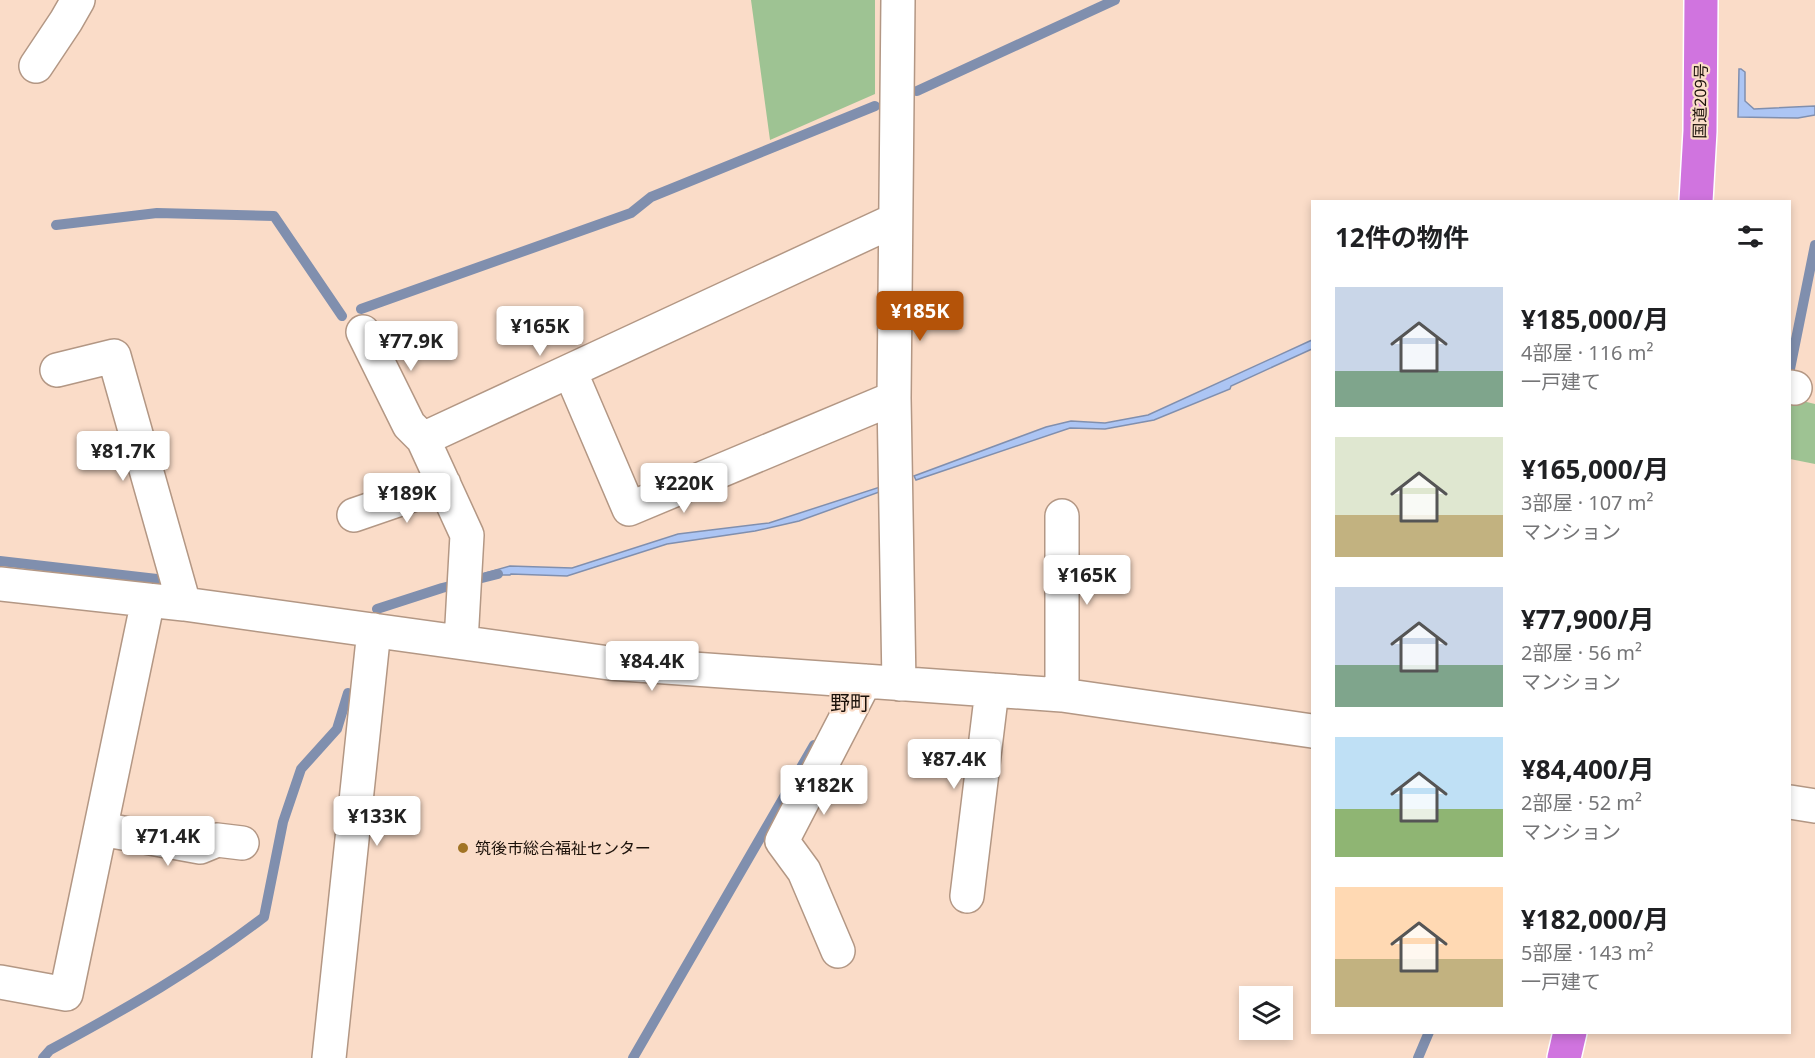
<!DOCTYPE html>
<html lang="ja">
<head>
<meta charset="utf-8">
<style>
  :root { --surface:#fff; --page:#f6f6f6; --text:#202124; --muted:#757577; --accent:#b45309 }
  body { margin:0; font-family:"Noto Sans","Noto Sans JP",sans-serif; background:var(--page); color:var(--text); height:100vh; display:flex; flex-direction:column; font-size:22px; white-space:nowrap }
  * { box-sizing:border-box; margin:0 }
  p { font-size:20px; color:var(--muted) }
  .icon { flex:none; width:33px; height:33px; fill:none; stroke:currentColor; stroke-width:2; stroke-linecap:round; stroke-linejoin:round }
  .map { position:relative; flex:1; overflow:hidden }
  .panel { position:absolute; left:1311px; top:200px; width:480px; height:834px; display:flex; flex-direction:column; background:var(--surface); border-radius:0px; box-shadow:0 3px 9px #0003 }
  .panel>* { flex:none }
  .fabs { position:absolute; left:1239px; top:986px; display:grid; gap:12px }
  .fabs a { display:grid; place-items:center; width:54px; height:54px; border-radius:0px; background:var(--surface); box-shadow:0 3px 9px #0003; font-size:30px }
  .price { position:absolute; translate:-50% -51px; padding:0 14px; border-radius:6px; background:#fff; color:#222; font-size:20px; line-height:39px; filter:drop-shadow(0 2px 3px #0008) }
  .price::after { content:''; position:absolute; left:50%; top:36px; width:18px; height:14px; margin-left:-9px; background:inherit; clip-path:polygon(0 0,100% 0,50% 100%) }
  .price.current { background:var(--accent); color:#fff }
  ul { padding:0; list-style:none }
  li { display:flex; align-items:center; gap:18px; height:150px; padding:0 24px }
  li span { display:grid; place-items:center; flex:none; width:168px; height:120px; border-radius:0px; color:#555 }
  li>.icon { margin-inline-start:auto }
  span .icon { width:72px; height:72px; fill:#fffc; stroke-width:1 }
  li b { font-size:26px }
  h2 { display:flex; justify-content:space-between; align-items:center; height:72px; padding:0 24px; font-size:26px }
  .map>svg:first-child { display:block }
</style>
</head>
<body>
<div class="map">
<svg width="1815" height="1058" viewBox="0 0 1815 1058">
  <rect width="100%" height="100%" fill="#fadcc8"/>
  <path fill="#9ec393" d="M751 0H875V94L770 140Z
    M1790 398 1815 404V464L1790 459Z"/>
  <path fill="#acc5f4" stroke="#808fae" stroke-width="1.5" d="M1739 69H1741L1745 72V101L1754 109 1815 106V115L1798 118 1738 117Z
    M1312 340V349L1231 386 1230 389 1154 420 1105 429 1070 428 916 480 914 476 1046 427 1071 421 1105 423 1148 415Z
    M883 486 882 491 799 521 755 531 667 544 567 576 511 574 510 575H500L489 580 484 577 485 573 510 566 572 568 678 534 769 523Z"/>
  <g fill="none" stroke-linecap="round" stroke-linejoin="round">
    <path stroke="#808fae" stroke-width="10" d="M917 91 1115 0
      M56 225 157 213 274 216 342 316
      M361 309 631 213 651 197 875 106
      M1790 369 1815 245
      M0 561 157 579
      M377 609 442 588 498 574
      M43 1058 50 1050C124 1010 198 968 264 917L283 822 301 769 337 729 348 693
      M633 1058 814 745
      M1418 1058 1429 1032"/>
    <defs>
      <path id="street" d="M898 0 894 398 899 684
        M36 66 66 21 78 0
        M363 332 409 425 423 439
        M57 370 114 356 184 604
        M570 371 629 509 894 398
        M1790 387 1795 388
        M354 515 444 484
        M0 584 184 604 609 663 1062 695 1312 731
        M461 642 467 535 423 439 895 220
        M1062 695V516
        M1790 802 1815 806
        M101 829 200 847 217 840 242 843
        M967 896 992 690
        M838 951 804 871 782 841 865 681
        M0 982 66 994 148 600
        M329 1058 374 630"/>
      <path id="highway" d="M1696 201 1700 131 1701 0
        M1564 1058 1570 1032"/>
    </defs>
    <use href="#street" stroke="#b39784" stroke-width="36"/>
    <use href="#highway" stroke="#fff" stroke-width="36"/>
    <use href="#street" stroke="#fff" stroke-width="33"/>
    <use href="#highway" stroke="#d074df" stroke-width="33"/>
  </g>
  <circle fill="#a17425" stroke="#fadcc8" stroke-width="2" cx="463" cy="848" r="6"/>
  <g text-anchor="middle" stroke-width="4.5" stroke-linejoin="round" paint-order="stroke">
    <g font-size="16" fill="#1b110a" stroke="#fadcc8">
      <text transform="translate(1700 101) rotate(-89)" y="6">国道209号</text>
    </g>
    <g font-size="16" fill="#1b110a" stroke="#fadcc8" text-anchor="start">
      <text x="475" y="854">筑後市総合福祉センター</text>
    </g>
    <g font-size="20" fill="#1b110a" stroke="#fadcc8">
      <text x="850" y="710">野町</text>
    </g>
  </g>
</svg>
<div class="fabs">
<a><svg class="icon" aria-label="layers" viewBox="0 0 24 24"><path d="M12 4l9 5-9 5-9-5zM3 14l9 5 9-5"/></svg></a>
</div>
<b class="price current" style="left:920px;top:342px">¥185K</b>
<b class="price" style="left:540px;top:357px">¥165K</b>
<b class="price" style="left:411px;top:372px">¥77.9K</b>
<b class="price" style="left:123px;top:482px">¥81.7K</b>
<b class="price" style="left:684px;top:514px">¥220K</b>
<b class="price" style="left:407px;top:524px">¥189K</b>
<b class="price" style="left:1087px;top:606px">¥165K</b>
<b class="price" style="left:652px;top:692px">¥84.4K</b>
<b class="price" style="left:954px;top:790px">¥87.4K</b>
<b class="price" style="left:824px;top:816px">¥182K</b>
<b class="price" style="left:377px;top:847px">¥133K</b>
<b class="price" style="left:168px;top:867px">¥71.4K</b>
<section class="panel">
<h2>12件の物件<svg class="icon" aria-label="filters" viewBox="0 0 24 24"><path d="M4 7h16M4 17h16"/><circle cx="9" cy="7" r="2"/><circle cx="15" cy="17" r="2"/></svg></h2>
<ul>
<li><span style="background:linear-gradient(#c9d6e8 70%,#7fa58c 0)"><svg class="icon" aria-label="home" viewBox="0 0 24 24"><path d="M3 11l9-7 9 7M6 9v11h12V9"/></svg></span><div><b>¥185,000/月</b><p>4部屋 · 116 m²</p><p>一戸建て</p></div></li>
<li><span style="background:linear-gradient(#dfe7d0 65%,#c2b280 0)"><svg class="icon" aria-label="home" viewBox="0 0 24 24"><path d="M3 11l9-7 9 7M6 9v11h12V9"/></svg></span><div><b>¥165,000/月</b><p>3部屋 · 107 m²</p><p>マンション</p></div></li>
<li><span style="background:linear-gradient(#c9d6e8 65%,#7fa58c 0)"><svg class="icon" aria-label="home" viewBox="0 0 24 24"><path d="M3 11l9-7 9 7M6 9v11h12V9"/></svg></span><div><b>¥77,900/月</b><p>2部屋 · 56 m²</p><p>マンション</p></div></li>
<li><span style="background:linear-gradient(#bfe0f5 60%,#8fb573 0)"><svg class="icon" aria-label="home" viewBox="0 0 24 24"><path d="M3 11l9-7 9 7M6 9v11h12V9"/></svg></span><div><b>¥84,400/月</b><p>2部屋 · 52 m²</p><p>マンション</p></div></li>
<li><span style="background:linear-gradient(#ffd9b3 60%,#c2b280 0)"><svg class="icon" aria-label="home" viewBox="0 0 24 24"><path d="M3 11l9-7 9 7M6 9v11h12V9"/></svg></span><div><b>¥182,000/月</b><p>5部屋 · 143 m²</p><p>一戸建て</p></div></li>
</ul>
</section>
</div>
</body>
</html>
